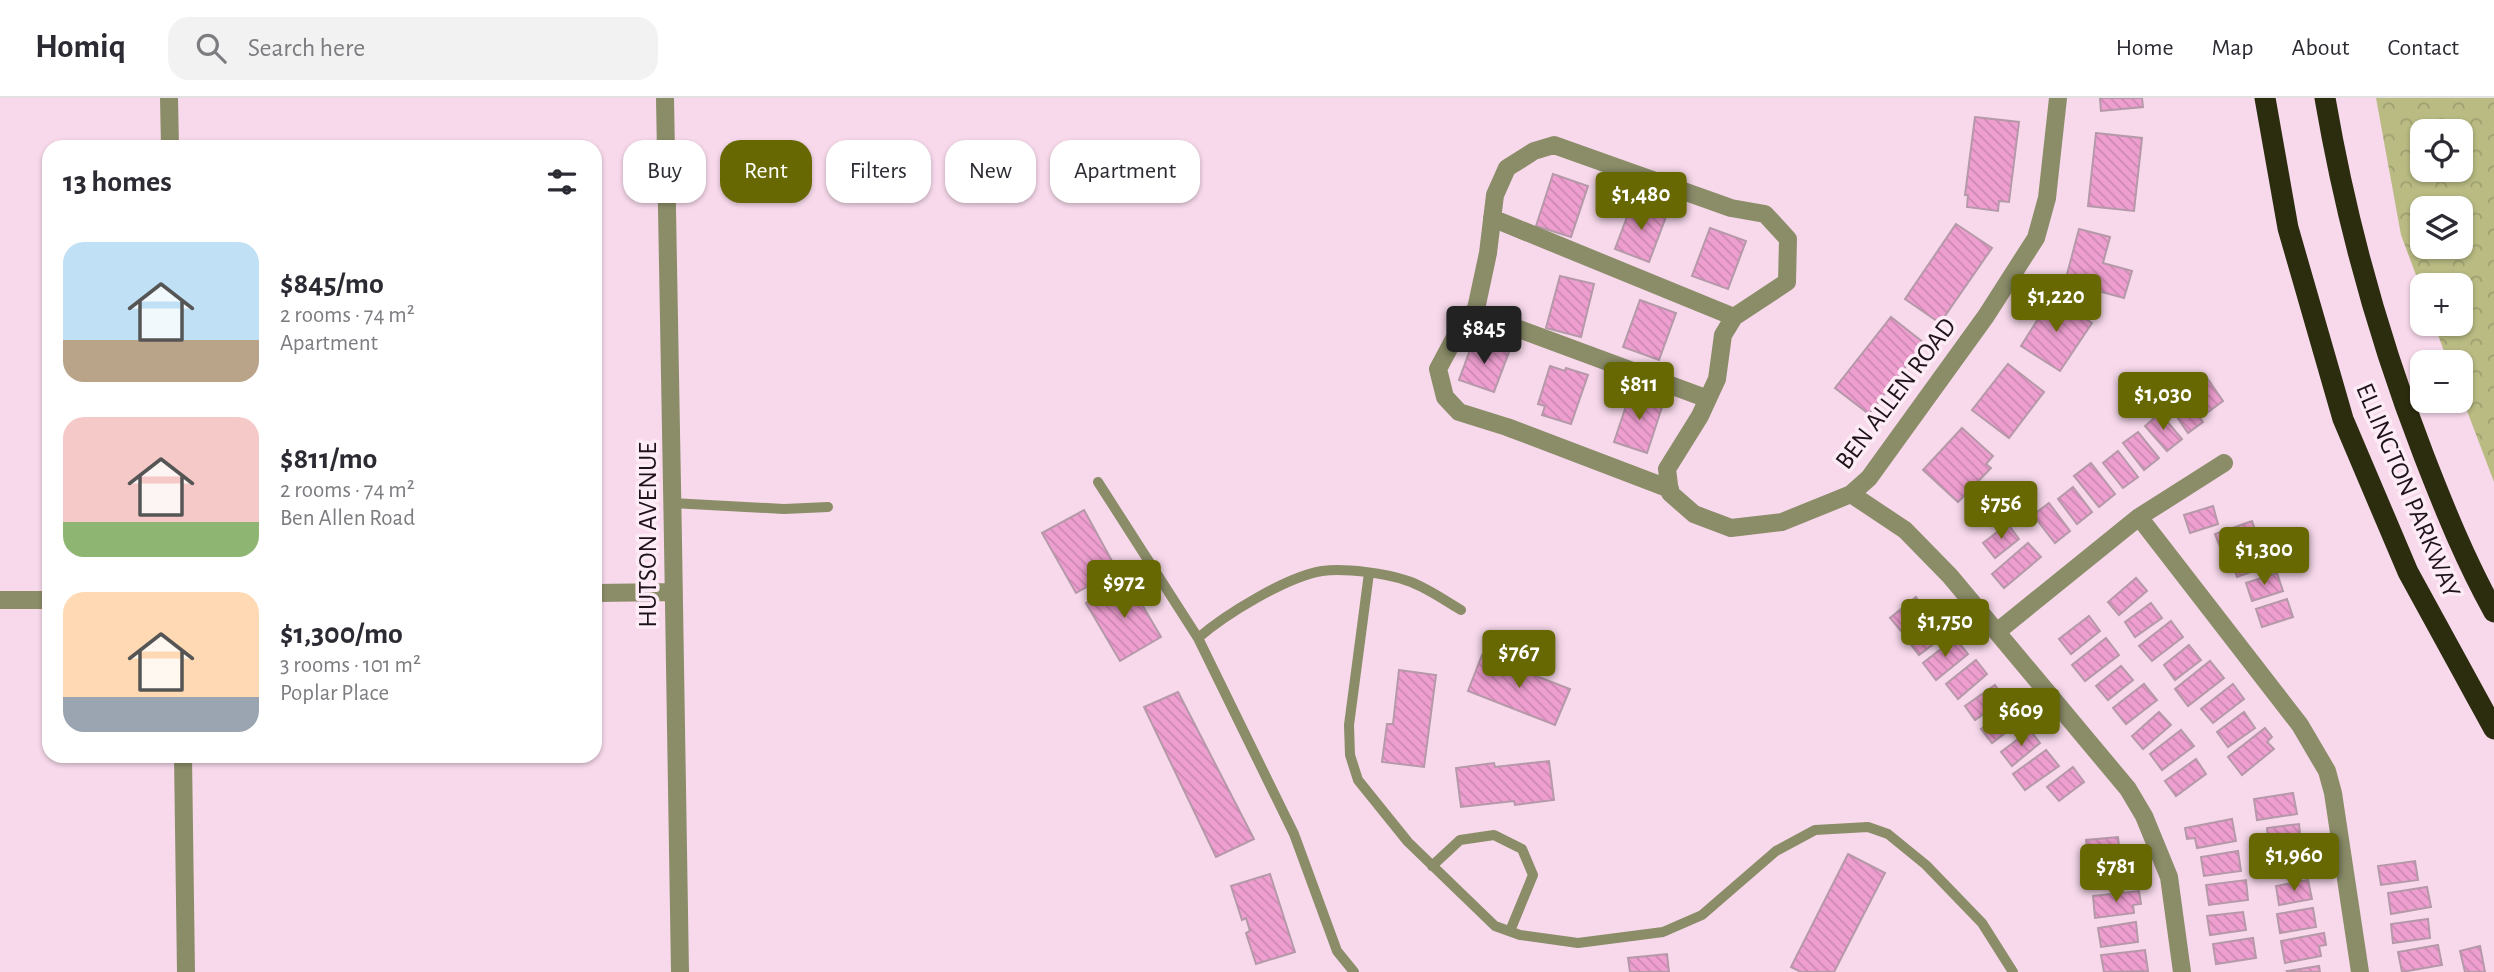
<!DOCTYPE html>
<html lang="en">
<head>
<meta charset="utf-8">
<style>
  :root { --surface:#fff; --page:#f2f2f3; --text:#2b2b33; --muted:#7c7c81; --line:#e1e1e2; --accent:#686802 }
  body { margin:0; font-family:"Alegreya Sans",sans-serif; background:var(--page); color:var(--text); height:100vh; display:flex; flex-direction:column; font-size:26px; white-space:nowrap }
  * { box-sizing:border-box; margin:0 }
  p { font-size:23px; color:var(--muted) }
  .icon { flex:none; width:38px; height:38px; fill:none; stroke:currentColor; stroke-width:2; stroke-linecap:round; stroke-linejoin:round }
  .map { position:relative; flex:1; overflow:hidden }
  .sheet { position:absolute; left:42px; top:42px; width:560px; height:623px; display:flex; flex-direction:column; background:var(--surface); border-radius:21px; box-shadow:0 2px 5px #0004 }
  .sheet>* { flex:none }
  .guide { position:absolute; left:623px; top:42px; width:665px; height:63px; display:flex; gap:14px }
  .controls { position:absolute; left:2410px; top:21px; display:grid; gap:14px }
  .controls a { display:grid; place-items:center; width:63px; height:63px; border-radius:14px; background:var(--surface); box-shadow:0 2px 5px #0004; font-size:35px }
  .price { position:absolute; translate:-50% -60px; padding:0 16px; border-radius:7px; background:var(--accent); color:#fff; font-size:23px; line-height:46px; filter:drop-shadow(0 2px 4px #0008) }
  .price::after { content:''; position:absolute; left:50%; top:42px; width:21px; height:16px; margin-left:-10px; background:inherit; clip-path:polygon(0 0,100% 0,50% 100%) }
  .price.active { background:#222; color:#fff }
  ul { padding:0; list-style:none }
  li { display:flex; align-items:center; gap:21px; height:175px; padding:0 21px }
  li span { display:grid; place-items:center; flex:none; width:196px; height:140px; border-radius:21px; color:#555 }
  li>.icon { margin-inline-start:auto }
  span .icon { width:84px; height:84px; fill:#fffc; stroke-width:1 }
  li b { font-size:30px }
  h2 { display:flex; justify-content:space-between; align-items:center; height:84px; padding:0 21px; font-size:30px }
  .pill { padding:0 24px; border-radius:21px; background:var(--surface); box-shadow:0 2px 5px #0004; font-size:24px; line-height:63px }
  .pill.active { background:var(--accent); color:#fff }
  header { display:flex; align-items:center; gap:42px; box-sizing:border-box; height:98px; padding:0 35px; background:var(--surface); border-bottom:2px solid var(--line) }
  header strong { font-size:33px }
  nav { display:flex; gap:38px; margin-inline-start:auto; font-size:24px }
  .search { width:490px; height:63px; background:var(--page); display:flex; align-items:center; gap:18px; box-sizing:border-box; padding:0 24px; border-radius:21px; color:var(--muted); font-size:26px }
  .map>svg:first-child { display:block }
</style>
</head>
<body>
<header>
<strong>Homiq</strong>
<div class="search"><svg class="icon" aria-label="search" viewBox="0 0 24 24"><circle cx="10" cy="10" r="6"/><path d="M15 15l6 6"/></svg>Search here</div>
<nav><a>Home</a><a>Map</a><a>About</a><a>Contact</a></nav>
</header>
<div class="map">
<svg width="2494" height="874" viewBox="0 0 2494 874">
  <defs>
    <pattern id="forest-crowns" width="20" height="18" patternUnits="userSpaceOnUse" patternTransform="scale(1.75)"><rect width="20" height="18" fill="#b9bb83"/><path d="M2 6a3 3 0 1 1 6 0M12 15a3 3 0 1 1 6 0" fill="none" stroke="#9fa071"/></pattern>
    <pattern id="building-back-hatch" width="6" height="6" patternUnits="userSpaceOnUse" patternTransform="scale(1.75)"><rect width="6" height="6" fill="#ee9fd0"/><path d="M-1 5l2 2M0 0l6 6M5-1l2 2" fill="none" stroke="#cc88b2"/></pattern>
  </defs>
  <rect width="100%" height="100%" fill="#f7d9eb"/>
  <path fill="url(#forest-crowns)" fill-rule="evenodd" d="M2376 0H2494V384L2461 297 2460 264H2448L2434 226H2460V187H2422V193L2401 137ZM2422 33H2460V72H2422ZM2422 110H2460V149H2422Z"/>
  <path fill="url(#building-back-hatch)" stroke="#b599a9" stroke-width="2" d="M2100 0H2142L2143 9 2101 13Z
    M1975 19 2019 24 2009 104 1999 103 1998 113 1967 109 1968 97H1965Z
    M2096 35 2142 40 2134 113 2088 108Z
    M1553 76 1588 88 1571 139 1536 128Z
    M1633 103 1667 116 1649 164 1615 151Z
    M1956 126 1992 150 1940 225 1905 201Z
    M1710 130 1746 143 1728 191 1692 178Z
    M2079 131 2110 139 2103 165 2132 173 2124 200 2065 184Z
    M1560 178 1594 186 1581 239 1546 230Z
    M2052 199 2092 225 2060 273 2021 248Z
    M1640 202 1676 215 1659 262 1623 249Z
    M1891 219 1924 245 1869 316 1835 290Z
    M1474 241 1509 254 1494 294 1459 282Z
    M2008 266 2044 294 2009 340 1972 312Z
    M1550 268 1565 273 1566 270 1588 277 1571 326 1542 317 1545 308 1538 306Z
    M2205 277 2223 303 2208 314 2189 288Z
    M1631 293 1664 303 1647 355 1614 344Z
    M2183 296 2203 324 2188 335 2168 306Z
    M2160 315 2182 341 2167 353 2145 328Z
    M1962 330 1993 358 1986 366 1991 370 1958 404 1923 372Z
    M2138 334 2159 360 2144 372 2123 345Z
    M2118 353 2138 379 2123 390 2103 365Z
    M2091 365 2115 396 2099 409 2074 378Z
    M2073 389 2092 414 2077 426 2058 401Z
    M2049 405 2070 433 2055 445 2033 417Z
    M2213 408 2218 426 2190 435 2184 417Z
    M1084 412 1117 472 1076 495 1042 435Z
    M2252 423 2259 443 2223 456 2215 436Z
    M2008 426 2019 441 1995 460 1983 445Z
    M2028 445 2041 459 2004 490 1992 476Z
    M2262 451 2268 468 2237 479 2231 461Z
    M2277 475 2283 493 2252 503 2246 485Z
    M2136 480 2147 493 2119 517 2108 504Z
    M1127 481 1161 539 1120 563 1086 505Z
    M1916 499 1927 514 1902 534 1890 520Z
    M2287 501 2293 519 2262 529 2256 511Z
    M2151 505 2162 520 2135 539 2125 524Z
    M2089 518 2100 533 2071 556 2059 541Z
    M1937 520 1949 534 1919 557 1908 543Z
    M2171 523 2183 539 2152 563 2139 548Z
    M1955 540 1968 556 1936 582 1923 565Z
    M2106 540 2119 557 2085 583 2072 567Z
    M2189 547 2201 562 2175 582 2164 567Z
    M1482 557 1570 591 1555 627 1468 593Z
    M1976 562 1987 576 1958 601 1946 586Z
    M2210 563 2224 580 2188 608 2175 591Z
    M2121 568 2133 582 2108 602 2096 588Z
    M1399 572 1436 577 1424 669 1382 664 1387 626H1393Z
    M2144 586 2157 602 2126 626 2113 610Z
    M2233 586 2244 601 2213 625 2201 611Z
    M1995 587 2005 601 1975 622 1965 608Z
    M1178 594 1254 741 1216 759 1144 609Z
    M2010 609 2021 623 1992 645 1981 631Z
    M2159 614 2171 627 2143 651 2132 638Z
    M2244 614 2255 630 2228 649 2217 634Z
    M2265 630 2272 639 2267 644 2274 651 2242 677 2228 659Z
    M2030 632 2040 645 2012 668 2001 654Z
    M2181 632 2194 648 2162 672 2150 656Z
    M2046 652 2059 668 2025 692 2013 676Z
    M2196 661 2206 676 2176 698 2165 683Z
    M1549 663 1554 702 1515 707 1514 703 1461 709 1456 670 1494 665 1495 669Z
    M2073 669 2084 684 2059 703 2047 689Z
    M2293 695 2297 716 2257 722 2254 701Z
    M2232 721 2236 743 2197 750 2195 740 2187 741 2185 730Z
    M2299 726 2301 745 2269 749 2267 730Z
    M2118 739 2120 757 2088 761 2086 742Z
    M2238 753 2241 773 2204 778 2201 759Z
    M2305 753 2307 773 2273 778 2270 758Z
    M1848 756 1885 775 1834 874H1801L1791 869Z
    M2415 763 2418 782 2381 787 2378 768Z
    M2128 767 2130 786 2092 790 2089 771Z
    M1270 776 1295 854 1256 866 1246 835 1250 833 1246 820 1242 822 1231 788Z
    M2246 782 2248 802 2209 807 2206 787Z
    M2308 782 2312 801 2279 807 2276 788Z
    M2427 789 2431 809 2391 816 2388 795Z
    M2139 793 2141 806 2133 807 2134 815 2095 820 2093 798Z
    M2313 810 2316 829 2280 835 2277 816Z
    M2243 814 2246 832 2210 837 2207 818Z
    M2428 821 2430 840 2393 845 2391 826Z
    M2136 824 2138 844 2101 849 2098 830Z
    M2324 835 2326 847 2319 848 2321 858 2285 865 2281 843Z
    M2253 840 2256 860 2216 866 2213 846Z
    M2438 847 2442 867 2402 874 2398 854Z
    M2480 848 2485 874H2465L2460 853Z
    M2145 852 2148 873 2104 874 2101 857Z
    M1667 856 1669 874H1630L1628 860Z
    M2319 868 2320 874H2288L2287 873Z"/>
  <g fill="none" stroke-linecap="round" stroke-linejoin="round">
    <path stroke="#8b8d69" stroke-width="10" d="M1098 384 1198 540 1294 736 1337 853 1354 874
      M672 405 784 411 828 409
      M1369 475 1349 627 1350 657 1358 682 1408 744 1495 828 1520 837 1578 845 1663 834 1702 817 1776 753 1815 732 1868 729 1888 736 1926 767 1982 825 2013 874
      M1198 540C1226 516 1286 479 1322 473 1345 470 1386 475 1408 483 1426 489 1444 502 1461 512
      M1432 768 1460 742 1494 737 1522 751 1533 777 1510 833"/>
    <path stroke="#8b8d69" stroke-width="18" d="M169 0 170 49
      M665 0C672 291 674 583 680 874
      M1492 120 1734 219
      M1473 214 1708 301
      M1670 391 1507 329 1459 314 1445 299 1438 271 1461 228 1476 211 1488 155 1495 97 1507 70 1534 53 1554 47 1731 110 1765 116 1788 141 1787 184 1734 219 1723 237 1717 281 1700 318 1667 371 1670 395 1694 416 1731 430 1782 424 1851 396 1869 380 1986 218 2036 140 2047 100 2058 0
      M1851 396 1905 432 1950 478 2128 691 2144 718 2169 779 2182 874
      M2139 419 2300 627 2327 673 2333 695 2360 874
      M595 495 673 494
      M0 502H49
      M1998 533 2139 419 2224 365
      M183 658 186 874"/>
    <path stroke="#2c2c0f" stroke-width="21" d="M2265 0 2288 130 2343 321 2408 474 2494 631
      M2325 0C2346 123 2379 242 2424 358 2445 412 2466 464 2494 514"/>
  </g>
  <g text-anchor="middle" stroke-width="7" stroke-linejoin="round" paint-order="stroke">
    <g font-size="26" fill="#1d1319" stroke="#fdebf5">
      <text transform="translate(1895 295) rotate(-53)" y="9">BEN ALLEN ROAD</text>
      <text transform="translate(2409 392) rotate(67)" y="9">ELLINGTON PARKWAY</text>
      <text transform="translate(647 437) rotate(-90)" y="9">HUTSON AVENUE</text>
    </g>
  </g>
</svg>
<div class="controls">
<a><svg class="icon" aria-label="locate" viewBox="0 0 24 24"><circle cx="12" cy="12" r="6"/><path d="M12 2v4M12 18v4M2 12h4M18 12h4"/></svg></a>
<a><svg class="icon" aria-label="layers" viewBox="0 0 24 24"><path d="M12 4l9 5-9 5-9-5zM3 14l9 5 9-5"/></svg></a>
<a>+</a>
<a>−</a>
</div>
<b class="price" style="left:1641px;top:134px">$1,480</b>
<b class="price" style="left:2056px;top:236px">$1,220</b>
<b class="price active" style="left:1484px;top:268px">$845</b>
<b class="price" style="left:1639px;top:324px">$811</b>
<b class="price" style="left:2163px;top:334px">$1,030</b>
<b class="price" style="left:2001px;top:443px">$756</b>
<b class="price" style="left:2264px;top:489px">$1,300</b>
<b class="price" style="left:1124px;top:522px">$972</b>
<b class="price" style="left:1945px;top:561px">$1,750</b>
<b class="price" style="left:1519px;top:592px">$767</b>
<b class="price" style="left:2021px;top:650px">$609</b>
<b class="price" style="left:2294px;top:795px">$1,960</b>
<b class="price" style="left:2116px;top:806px">$781</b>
<div class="guide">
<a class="pill">Buy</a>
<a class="pill active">Rent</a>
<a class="pill">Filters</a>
<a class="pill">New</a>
<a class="pill">Apartment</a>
</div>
<section class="sheet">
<h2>13 homes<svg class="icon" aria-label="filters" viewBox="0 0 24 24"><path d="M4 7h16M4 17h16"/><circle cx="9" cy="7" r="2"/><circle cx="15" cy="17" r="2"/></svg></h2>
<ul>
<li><span style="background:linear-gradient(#bfe0f5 70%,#b9a48a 0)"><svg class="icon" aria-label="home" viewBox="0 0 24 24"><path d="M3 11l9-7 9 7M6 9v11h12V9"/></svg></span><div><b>$845/mo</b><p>2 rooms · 74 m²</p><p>Apartment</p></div></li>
<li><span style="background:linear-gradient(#f6c9c9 75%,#8fb573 0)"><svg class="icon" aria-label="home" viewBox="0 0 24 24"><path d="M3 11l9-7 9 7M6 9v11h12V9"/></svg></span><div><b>$811/mo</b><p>2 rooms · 74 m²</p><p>Ben Allen Road</p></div></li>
<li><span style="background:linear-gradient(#ffd9b3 75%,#9aa5b1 0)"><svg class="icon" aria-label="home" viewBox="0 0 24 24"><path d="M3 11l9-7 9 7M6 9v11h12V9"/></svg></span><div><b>$1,300/mo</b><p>3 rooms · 101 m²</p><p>Poplar Place</p></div></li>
</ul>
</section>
</div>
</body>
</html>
